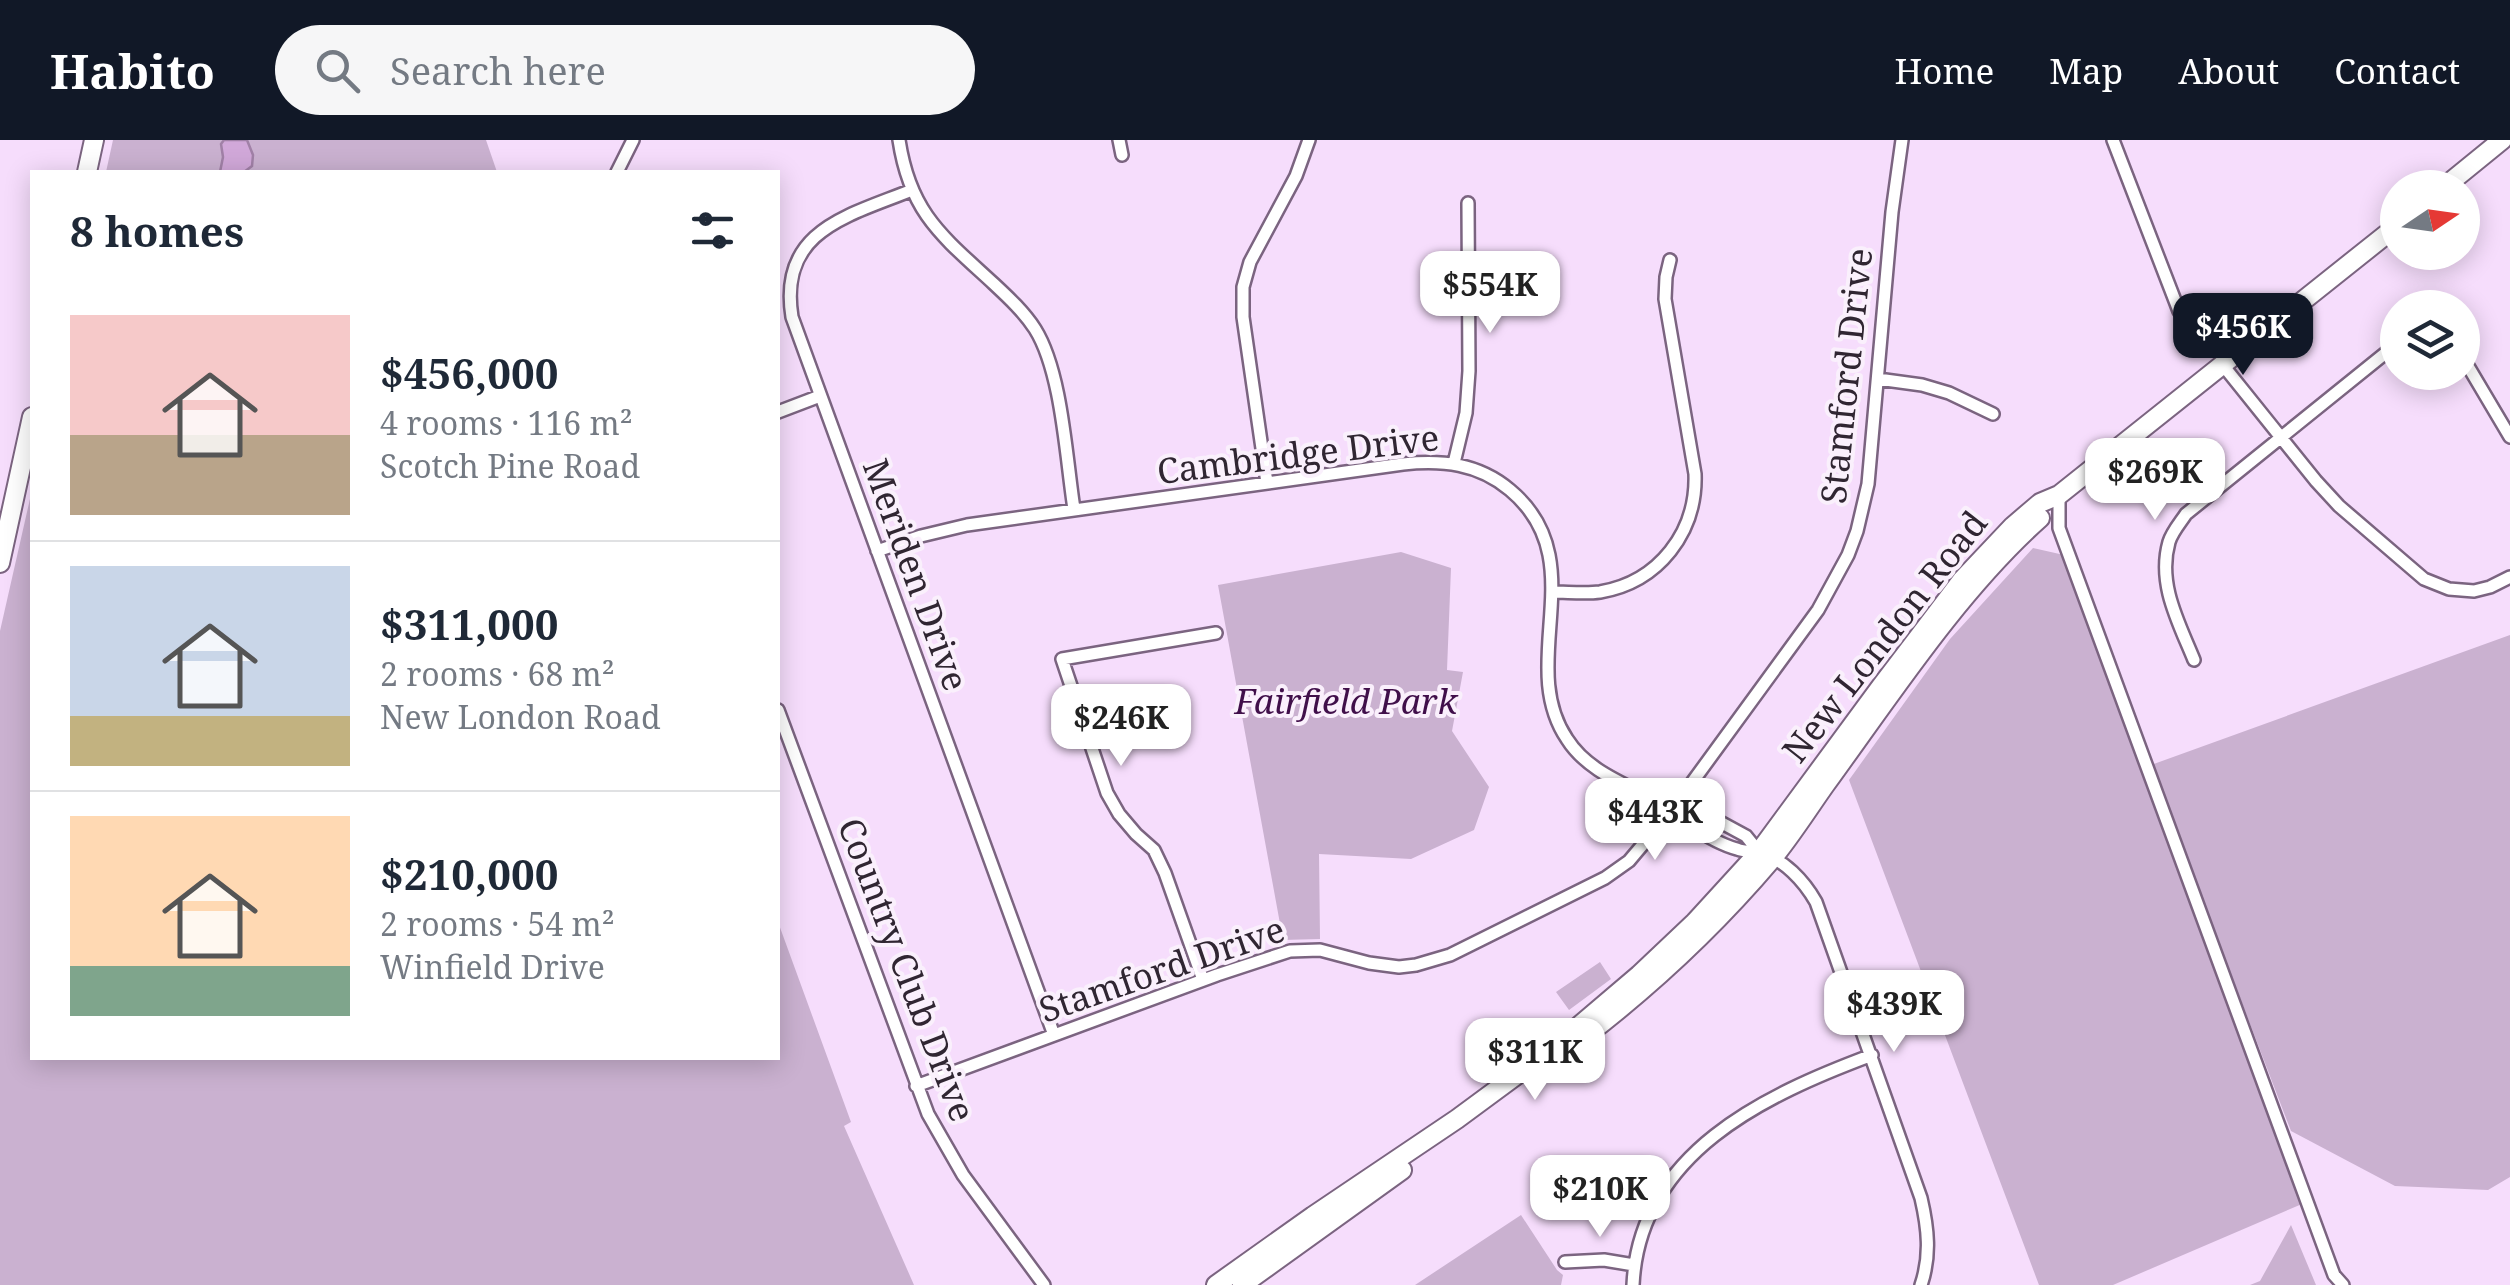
<!DOCTYPE html>
<html lang="en">
<head>
<meta charset="utf-8">
<style>
  :root { --surface:#fff; --page:#f6f6f7; --text:#1f2937; --muted:#747a83; --line:#e0e1e3; --accent:#111827 }
  body { margin:0; font-family:"Noto Serif",serif; background:var(--page); color:var(--text); height:100vh; display:flex; flex-direction:column; font-size:38px; white-space:nowrap }
  * { box-sizing:border-box; margin:0 }
  p { font-size:32px; color:var(--muted) }
  .icon { flex:none; width:55px; height:55px; fill:none; stroke:currentColor; stroke-width:2; stroke-linecap:round; stroke-linejoin:round }
  .map { position:relative; flex:1; overflow:hidden }
  .side { position:absolute; left:30px; top:30px; width:750px; height:890px; display:flex; flex-direction:column; background:var(--surface); border-radius:0px; box-shadow:0 5px 25px #0003 }
  .side>* { flex:none }
  .needle { width:65px; rotate:77deg }
  .controls { position:absolute; left:2380px; top:30px; display:grid; gap:20px }
  .controls a { display:grid; place-items:center; width:100px; height:100px; border-radius:50%; background:var(--surface); box-shadow:0 5px 25px #0003; font-size:50px }
  .price { position:absolute; translate:-50% -85px; padding:0 22px; border-radius:20px; background:#fff; color:#222; font-size:32px; line-height:65px; filter:drop-shadow(0 2px 5px #0008) }
  .price::after { content:''; position:absolute; left:50%; top:60px; width:30px; height:22px; margin-left:-15px; background:inherit; clip-path:polygon(0 0,100% 0,50% 100%) }
  .price.selected { background:var(--accent); color:#fff }
  ul { padding:0; list-style:none }
  li { display:flex; align-items:center; gap:30px; height:250px; padding:0 40px }
  li+li { border-top:2px solid var(--line) }
  li span { display:grid; place-items:center; flex:none; width:280px; height:200px; border-radius:0px; color:#555 }
  li>.icon { margin-inline-start:auto }
  span .icon { width:120px; height:120px; fill:#fffc; stroke-width:1 }
  li b { font-size:42px }
  h2 { display:flex; justify-content:space-between; align-items:center; height:120px; padding:0 40px; font-size:42px }
  header { display:flex; align-items:center; gap:60px; box-sizing:border-box; height:140px; padding:0 50px; background:var(--accent); color:#fff }
  header strong { font-size:48px }
  nav { display:flex; gap:55px; margin-inline-start:auto; font-size:35px }
  .search { width:700px; height:90px; background:var(--page); display:flex; align-items:center; gap:25px; box-sizing:border-box; padding:0 35px; border-radius:55px; color:var(--muted); font-size:38px }
  .map>svg:first-child { display:block }
</style>
</head>
<body>
<header>
<strong>Habito</strong>
<div class="search"><svg class="icon" aria-label="search" viewBox="0 0 24 24"><circle cx="10" cy="10" r="6"/><path d="M15 15l6 6"/></svg>Search here</div>
<nav><a>Home</a><a>Map</a><a>About</a><a>Contact</a></nav>
</header>
<div class="map">
<svg width="2510" height="1145" viewBox="0 0 2510 1145">
  <rect width="100%" height="100%" fill="#f6ddfc"/>
  <path fill="#cab1d0" d="M113 0H486L497 32H106Z
    M32 350V918H778V782L851 982 844 986 914 1145H0V491Z
    M2033 408 2064 415 2302 1064 2113 1145H2039L1849 640 1950 499Z
    M1401 412 1451 428 1447 530 1463 532 1452 591 1489 647 1474 690 1411 719 1319 714 1320 799 1283 800 1218 445Z
    M2510 495V1037L2488 1050 2395 1046 2291 991 2151 625Z
    M1600 822 1611 839 1569 870 1556 852Z
    M1521 1075 1557 1130 1563 1135 1561 1145H1415Z
    M2291 1085 2316 1145H2250L2260 1141Z"/>
  <path fill="#d1a8d9" stroke="#a181a7" stroke-width="2.5" d="M224 0H247L253 15 252 26 244 32H220L223 17 221 4Z"/>
  <g fill="none" stroke-linecap="round" stroke-linejoin="round">
    <defs>
      <path id="street" d="M899 0C910 73 942 96 994 144 1009 158 1024 172 1035 189 1062 232 1066 318 1074 369
        M1119 0 1122 15
        M2113 0 2179 171 2201 203
        M617 32 633 0
        M912 50C848 76 778 90 792 177L1054 895
        M2462 216 2510 297
        M2222 224 2316 341 2339 366 2424 439 2449 449 2474 451 2490 447 2510 437
        M1878 239 1922 245 1949 253 1993 274
        M778 272 820 256
        M1454 323 1466 273 1469 231 1468 63
        M1267 343 1243 177V147L1250 122 1296 36 1309 0
        M2059 355V388L2334 1135 2343 1145
        M877 411 921 396 967 385 1403 324C1442 320 1478 323 1510 350 1595 421 1515 522 1567 599 1589 634 1632 646 1666 666 1675 672 1681 680 1690 685 1703 694 1722 705 1737 709 1744 712 1753 711 1760 713 1784 719 1804 741 1816 762L1921 1058C1928 1088 1931 1116 1921 1145
        M1552 452C1568 452 1585 454 1600 452 1659 442 1697 392 1695 334L1665 159 1666 137 1670 120
        M2194 520C2179 483 2157 444 2169 402 2172 392 2180 383 2186 374L2398 203
        M778 570 928 974 963 1035 1044 1145
        M1672 670H1698L1746 696 1759 712
        M1203 840 1165 733 1154 710 1136 694 1119 674 1107 653 1062 519 1216 493
        M916 946 1217 835 1290 811 1320 810 1369 823 1399 827 1416 825 1450 815 1605 738 1629 721 1672 670 1818 470 1848 415 1857 391 1868 344 1892 72 1902 0
        M1565 1122 1604 1120 1634 1125
        M1633 1145C1639 1013 1765 955 1872 915"/>
      <path id="secondary" d="M2443 48 2502 0
        M1584 897C1652 845 1716 785 1772 719 1791 696 1808 669 1825 645 1890 556 1958 451 2040 378
        M1216 1145 1313 1076 1457 979 1552 909 1639 835 1695 782 1759 712 1882 545 1962 440 2013 386 2040 363 2059 355 2398 85
        M1242 1145 1402 1030"/>
      <path id="primary" d="M87 32 94 0
        M0 423 32 277"/>
    </defs>
    <use href="#street" stroke="#7b6480" stroke-width="16"/>
    <use href="#secondary" stroke="#7b6480" stroke-width="22"/>
    <use href="#primary" stroke="#7b6480" stroke-width="22"/>
    <use href="#street" stroke="#fff" stroke-width="11"/>
    <use href="#secondary" stroke="#fff" stroke-width="18"/>
    <use href="#primary" stroke="#fff" stroke-width="18"/>
  </g>
  <g text-anchor="middle" stroke-width="8" stroke-linejoin="round" paint-order="stroke">
    <g font-size="35" fill="#302632" stroke="#faf0fc">
      <text transform="translate(1847 236) rotate(-84)" y="12">Stamford Drive</text>
      <text transform="translate(1298 315) rotate(-7)" y="12">Cambridge Drive</text>
      <text transform="translate(915 435) rotate(70)" y="12">Meriden Drive</text>
      <text transform="translate(1885 497) rotate(-52)" y="12">New London Road</text>
      <text transform="translate(906 830) rotate(69)" y="12">Country Club Drive</text>
      <text transform="translate(1162 830) rotate(-19)" y="12">Stamford Drive</text>
    </g>
    <g font-size="35" font-style="italic" fill="#400f4a" stroke="#faf0fc">
      <text x="1346" y="574">Fairfield Park</text>
    </g>
  </g>
</svg>
<div class="controls">
<a><svg class="needle" viewBox="-14 -14 28 28"><path d="M0-13l5 13h-10z" fill="#e53935"/><path d="M0 13l5-13h-10z" fill="#747a83"/></svg></a>
<a><svg class="icon" aria-label="layers" viewBox="0 0 24 24"><path d="M12 4l9 5-9 5-9-5zM3 14l9 5 9-5"/></svg></a>
</div>
<b class="price" style="left:1490px;top:196px">$554K</b>
<b class="price selected" style="left:2243px;top:238px">$456K</b>
<b class="price" style="left:2155px;top:383px">$269K</b>
<b class="price" style="left:1121px;top:629px">$246K</b>
<b class="price" style="left:1655px;top:723px">$443K</b>
<b class="price" style="left:1894px;top:915px">$439K</b>
<b class="price" style="left:1535px;top:963px">$311K</b>
<b class="price" style="left:1600px;top:1100px">$210K</b>
<section class="side">
<h2>8 homes<svg class="icon" aria-label="filters" viewBox="0 0 24 24"><path d="M4 7h16M4 17h16"/><circle cx="9" cy="7" r="2"/><circle cx="15" cy="17" r="2"/></svg></h2>
<ul>
<li><span style="background:linear-gradient(#f6c9c9 60%,#b9a48a 0)"><svg class="icon" aria-label="home" viewBox="0 0 24 24"><path d="M3 11l9-7 9 7M6 9v11h12V9"/></svg></span><div><b>$456,000</b><p>4 rooms · 116 m²</p><p>Scotch Pine Road</p></div></li>
<li><span style="background:linear-gradient(#c9d6e8 75%,#c2b280 0)"><svg class="icon" aria-label="home" viewBox="0 0 24 24"><path d="M3 11l9-7 9 7M6 9v11h12V9"/></svg></span><div><b>$311,000</b><p>2 rooms · 68 m²</p><p>New London Road</p></div></li>
<li><span style="background:linear-gradient(#ffd9b3 75%,#7fa58c 0)"><svg class="icon" aria-label="home" viewBox="0 0 24 24"><path d="M3 11l9-7 9 7M6 9v11h12V9"/></svg></span><div><b>$210,000</b><p>2 rooms · 54 m²</p><p>Winfield Drive</p></div></li>
</ul>
</section>
</div>
</body>
</html>
